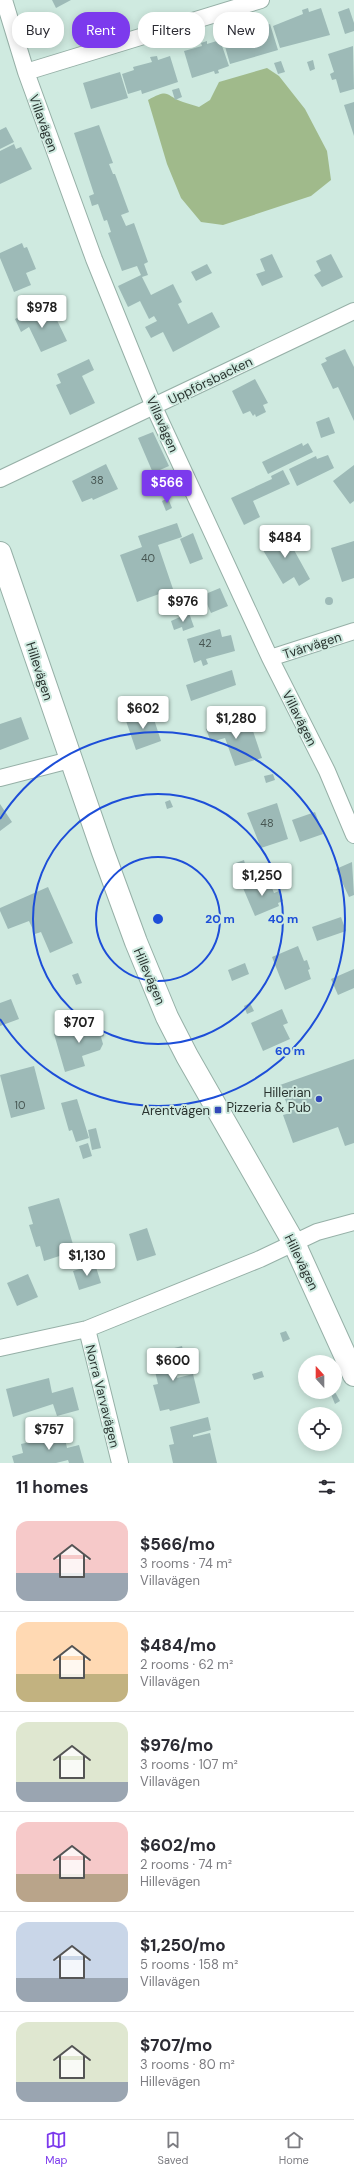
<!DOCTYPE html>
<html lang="en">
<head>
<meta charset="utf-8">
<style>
  :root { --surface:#fff; --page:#f2f2f3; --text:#2b2b33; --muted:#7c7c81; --line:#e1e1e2; --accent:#7c3aed }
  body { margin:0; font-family:"DM Sans",sans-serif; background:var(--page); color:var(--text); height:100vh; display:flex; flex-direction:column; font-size:15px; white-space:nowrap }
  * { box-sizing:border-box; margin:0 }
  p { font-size:13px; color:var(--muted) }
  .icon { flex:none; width:22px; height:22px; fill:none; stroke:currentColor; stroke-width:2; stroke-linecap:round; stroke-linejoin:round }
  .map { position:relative; height:1463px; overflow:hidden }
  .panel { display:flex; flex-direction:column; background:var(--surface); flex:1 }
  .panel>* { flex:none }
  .top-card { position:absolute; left:12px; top:12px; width:330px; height:36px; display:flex; gap:8px }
  .needle { width:26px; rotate:339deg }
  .fabs { position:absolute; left:298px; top:1355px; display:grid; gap:8px }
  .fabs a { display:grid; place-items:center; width:44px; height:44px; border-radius:50%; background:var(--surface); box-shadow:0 2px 10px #0003; font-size:20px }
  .price { position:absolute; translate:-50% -34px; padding:0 9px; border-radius:4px; background:#fff; color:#222; font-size:13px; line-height:26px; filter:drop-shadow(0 1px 2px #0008) }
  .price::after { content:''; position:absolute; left:50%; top:24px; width:12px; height:9px; margin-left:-6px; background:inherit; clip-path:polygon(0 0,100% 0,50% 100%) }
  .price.on { background:var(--accent); color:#fff }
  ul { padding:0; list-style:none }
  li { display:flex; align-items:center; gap:12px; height:100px; padding:0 16px }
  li+li { border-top:1px solid var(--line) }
  li span { display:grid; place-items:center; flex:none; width:112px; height:80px; border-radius:12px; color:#555 }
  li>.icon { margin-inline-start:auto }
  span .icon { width:48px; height:48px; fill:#fffc; stroke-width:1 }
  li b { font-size:17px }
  h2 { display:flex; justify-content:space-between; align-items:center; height:48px; padding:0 16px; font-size:17px }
  .chip { padding:0 14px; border-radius:16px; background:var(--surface); box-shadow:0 2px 10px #0003; font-size:14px; line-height:36px }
  .chip.on { background:var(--accent); color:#fff }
  .tab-bar { display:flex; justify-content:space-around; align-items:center; height:56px; border-top:1px solid var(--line); background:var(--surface); font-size:11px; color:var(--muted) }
  .tab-bar a { display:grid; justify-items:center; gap:2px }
  .tab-bar .on { color:var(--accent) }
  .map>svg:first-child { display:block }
</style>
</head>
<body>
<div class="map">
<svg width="354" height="1463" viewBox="0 0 354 1463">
  <rect width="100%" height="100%" fill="#cfeae0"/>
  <path fill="#a0ba8b" d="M267 68 279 76 305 109 327 151 331 180 311 196 223 225 201 222 181 198 167 164 148 100C170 88 164 95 183 102 188 104 194 105 199 107L210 100 219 82Z"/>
  <path fill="#9dbab7" d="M52 0H71L56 8Z
    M308 8 309 12 321 8 330 35 280 48 273 26 303 14 302 10Z
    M349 8 354 23V31L345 34 338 12Z
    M257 24 258 28 270 24 278 50 230 64 224 43 235 40 234 36 252 30 251 26Z
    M220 40 229 66 218 70 219 73 215 74 214 71 192 78 184 51 202 46 201 43 207 41V44Z
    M353 46 354 89 340 93 336 79 332 80 330 74 334 72 328 54Z
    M157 56 158 60 170 56 178 82 142 94 141 90 128 94 122 74 134 70 133 67 152 62 150 57Z
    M313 60 315 69 310 71 307 62Z
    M281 61 285 72 278 74 274 63Z
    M120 72 128 98 91 109 83 83Z
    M179 88 182 97 175 100 172 90Z
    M354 102V136L344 105Z
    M99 125 113 163 109 164 113 174H115L129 212 121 215 126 226 134 223 148 262 144 264 148 275 142 277 151 295 173 284 182 302 178 304 188 324 212 312 220 327 173 352 163 332 151 338 145 327 157 321 154 316 149 319 140 301 128 307 118 286 141 275 137 266 122 271 108 233 111 232 107 220 104 221 98 204 92 206 89 196 94 194 74 133Z
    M6 127 14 142 0 149V130Z
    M14 144 16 149 21 147 32 169 0 184V151Z
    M22 243 24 248 27 247 36 269 26 273 31 285 14 292 0 258V253Z
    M272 254 283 277 262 286 256 274 265 271 260 259Z
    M331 254 343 277 322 287 314 275 321 271 316 261Z
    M207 264 212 273 196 281 191 272Z
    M36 308 42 320 54 314 67 341 41 352 29 327 21 332 15 319Z
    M345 349 354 367V421L338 387 333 389 321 364 327 361 325 358Z
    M89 359 94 370 82 376 95 403 70 415 56 385 61 383 57 374Z
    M255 379 268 403 263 405 266 412 256 417 255 414 253 416 250 411 243 414 232 391Z
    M329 417 335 433 321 438 316 422Z
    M153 432 169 466 153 473 138 438Z
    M302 443 303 446 308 443 313 452 268 474 262 462Z
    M328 455 334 468 297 486 289 469 316 456 317 459Z
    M106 464 118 489 93 500 92 498 82 502 72 481Z
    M354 465V501L350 504 333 481Z
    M283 470 290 484 253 501 260 517 244 525 231 498 272 479 271 476Z
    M168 498 172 508 166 511 162 501Z
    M177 523 182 537 158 545 173 589 137 602 120 555 142 547 138 536Z
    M284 531 291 544 295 541 298 548 294 550 310 579 299 586 294 577 283 584 260 545Z
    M193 533 203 559 190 564 180 539Z
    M354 541V578L342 582 331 548Z
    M220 588 228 606 211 613 203 595Z
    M325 601a4 4 0 1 1 8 0a4 4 0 1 1-8 0Z
    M189 613 194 627 183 631 182 627 174 630 171 621Z
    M220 629 222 637 231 635 235 651 206 659 208 664 203 666 201 660 194 663 187 639Z
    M232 670 236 685 191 701 186 685Z
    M151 710 161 741 136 750 125 718Z
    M231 715 237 733 252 728 262 758 235 766 225 738 211 742 206 729 213 727 211 721Z
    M21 717 29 739 0 750V724Z
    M273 774 275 780 266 783 264 776Z
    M170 800 173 807 167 809 165 802Z
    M277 803 288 839 261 848 247 813Z
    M0 804 12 822 0 831Z
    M315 812 323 834 300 842 292 820Z
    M244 860 246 868 236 871 233 864Z
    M352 862 354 895 349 897 336 869Z
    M268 878 274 893 279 891 283 901 278 903 279 906 255 916 243 888Z
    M48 887 73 943 50 953 41 932 35 934 29 921 8 929 0 911V908Z
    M341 917 346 931 317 941 312 927Z
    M298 946 304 961 307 960 310 969 308 970 311 979 285 990 272 957Z
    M245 963 249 974 232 981 228 970Z
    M354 969V988L338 995 331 979Z
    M78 973 82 983 76 985 72 975Z
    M11 999 19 1019 0 1026V1003Z
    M250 1003 254 1011 247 1014 244 1006Z
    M282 1009 288 1023 283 1025 290 1039 263 1051 251 1023Z
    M99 1020 104 1036 101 1037 103 1044 100 1050 82 1056 85 1066 65 1072 54 1034 68 1026 71 1029Z
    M354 1059V1143L345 1146 338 1127 293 1143 283 1115 290 1113 280 1085Z
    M34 1066 45 1109 11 1118 0 1075Z
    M77 1099 89 1138 76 1142 72 1130 69 1131 61 1103Z
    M96 1128 101 1148 92 1150 88 1130Z
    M88 1143 92 1156 83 1159 79 1146Z
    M59 1198 75 1251 44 1261 40 1246 36 1247 29 1225 33 1224 28 1207Z
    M147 1228 156 1255 137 1261 129 1234Z
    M95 1264 101 1283 79 1290 73 1271Z
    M28 1274 38 1297 17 1306 7 1283Z
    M286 1331 290 1339 283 1342 280 1333Z
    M182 1346 185 1359 174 1362 177 1378 193 1374 200 1403 170 1411 169 1409 160 1411 153 1385 158 1384 151 1354Z
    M262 1371 264 1377 254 1380 252 1374Z
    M49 1378 52 1393 73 1387 79 1410 57 1416 53 1404 13 1417 6 1389Z
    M330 1392H335L340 1401 335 1404Z
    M208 1417 211 1430 193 1435V1437L210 1433 217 1463H173L169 1445 174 1444 170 1427Z
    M50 1432 51 1437 64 1434 67 1448 79 1445 84 1463H69L68 1460 56 1463H14L12 1456 23 1453 21 1444 38 1440 37 1436Z"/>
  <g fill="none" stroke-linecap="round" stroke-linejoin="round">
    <defs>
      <path id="street" d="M4 0 26 72 94 259 154 407 270 658 327 771 354 835
        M26 72 261 0
        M0 479 354 311
        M270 658 354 631
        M0 778 70 760
        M87 1329 120 1463
        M0 1348 87 1329 260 1259 317 1232 354 1222"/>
      <path id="secondary" d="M0 553 103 852 136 942 167 1017 187 1056 294 1243 354 1375"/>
    </defs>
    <use href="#street" stroke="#96b0a7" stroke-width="18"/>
    <use href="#secondary" stroke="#96b0a7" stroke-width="24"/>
    <use href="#street" stroke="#fff" stroke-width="16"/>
    <use href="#secondary" stroke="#fff" stroke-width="22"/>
  </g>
  <g fill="none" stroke="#1d4ed8" stroke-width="2">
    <circle cx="158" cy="919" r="62"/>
    <circle cx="158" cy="919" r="125"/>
    <path d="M0 819A187 187 0 1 1 0 1019"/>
  </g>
  <g fill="#3348b9" stroke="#cfeae0" stroke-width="1.5">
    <circle cx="319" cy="1099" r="4"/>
    <rect x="214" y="1106" width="8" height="8" rx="2"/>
  </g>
  <g text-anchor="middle" stroke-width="4" stroke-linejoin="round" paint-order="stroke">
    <g font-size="11" fill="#475652">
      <text x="97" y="484">38</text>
      <text x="148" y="562">40</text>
      <text x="205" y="647">42</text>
      <text x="267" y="827">48</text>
      <text x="20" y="1109">10</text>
    </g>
    <g font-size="13" fill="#2a3430" stroke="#cfeae0">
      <text transform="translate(44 123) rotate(70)" y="5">Villavägen</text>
      <text transform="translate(210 380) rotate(-26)" y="5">Uppförsbacken</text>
      <text transform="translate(163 424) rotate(66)" y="5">Villavägen</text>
      <text transform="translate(312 645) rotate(-18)" y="5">Tvärvägen</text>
      <text transform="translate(40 671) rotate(72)" y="5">Hillevägen</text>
      <text transform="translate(300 718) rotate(63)" y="5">Villavägen</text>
      <text transform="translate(150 976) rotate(67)" y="5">Hillevägen</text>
      <text transform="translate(302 1262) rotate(64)" y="5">Hillevägen</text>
      <text transform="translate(103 1396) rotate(76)" y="5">Norra Varvavägen</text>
    </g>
    <g font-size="13" fill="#2a3430" stroke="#cfeae0" text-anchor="end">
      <text x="311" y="1097">Hillerian<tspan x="311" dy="15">Pizzeria &amp; Pub</tspan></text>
      <text x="210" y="1115">Arentvägen</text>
    </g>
  </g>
  <circle cx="158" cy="919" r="6" fill="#1d4ed8" stroke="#cfeae0" stroke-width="2"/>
  <g font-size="12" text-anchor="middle" font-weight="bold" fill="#1d4ed8" stroke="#cfeae0" stroke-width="4" stroke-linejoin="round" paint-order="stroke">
    <text x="220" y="923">20 m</text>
    <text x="283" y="923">40 m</text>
    <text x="290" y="1055">60 m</text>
  </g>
</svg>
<div class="fabs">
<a><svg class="needle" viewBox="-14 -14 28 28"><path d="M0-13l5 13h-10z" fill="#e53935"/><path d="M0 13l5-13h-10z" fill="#7c7c81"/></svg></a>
<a><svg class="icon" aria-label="locate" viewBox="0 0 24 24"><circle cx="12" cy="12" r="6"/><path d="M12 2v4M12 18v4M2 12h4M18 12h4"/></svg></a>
</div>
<b class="price" style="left:42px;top:329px">$978</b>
<b class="price on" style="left:167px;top:504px">$566</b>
<b class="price" style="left:285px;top:559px">$484</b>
<b class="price" style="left:183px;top:623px">$976</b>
<b class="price" style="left:143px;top:730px">$602</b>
<b class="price" style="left:236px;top:740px">$1,280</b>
<b class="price" style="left:262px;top:897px">$1,250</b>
<b class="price" style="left:79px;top:1044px">$707</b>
<b class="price" style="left:87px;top:1277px">$1,130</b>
<b class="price" style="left:173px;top:1382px">$600</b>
<b class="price" style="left:49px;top:1451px">$757</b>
<div class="top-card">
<a class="chip">Buy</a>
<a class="chip on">Rent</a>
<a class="chip">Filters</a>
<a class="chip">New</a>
</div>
</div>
<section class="panel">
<h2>11 homes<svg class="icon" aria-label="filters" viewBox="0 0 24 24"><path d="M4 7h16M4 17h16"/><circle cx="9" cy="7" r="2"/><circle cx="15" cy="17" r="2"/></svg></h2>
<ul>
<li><span style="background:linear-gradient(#f6c9c9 65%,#9aa5b1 0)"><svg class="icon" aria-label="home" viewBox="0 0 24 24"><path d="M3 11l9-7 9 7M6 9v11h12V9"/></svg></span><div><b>$566/mo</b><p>3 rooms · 74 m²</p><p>Villavägen</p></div></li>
<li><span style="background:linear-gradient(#ffd9b3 65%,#c2b280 0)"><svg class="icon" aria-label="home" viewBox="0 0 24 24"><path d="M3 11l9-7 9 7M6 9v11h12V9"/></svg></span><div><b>$484/mo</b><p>2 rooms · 62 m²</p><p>Villavägen</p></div></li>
<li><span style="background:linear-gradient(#dfe7d0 75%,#9aa5b1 0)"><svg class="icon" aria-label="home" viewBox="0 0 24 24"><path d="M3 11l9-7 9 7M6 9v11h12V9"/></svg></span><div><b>$976/mo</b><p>3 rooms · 107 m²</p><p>Villavägen</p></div></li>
<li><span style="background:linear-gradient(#f6c9c9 65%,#b9a48a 0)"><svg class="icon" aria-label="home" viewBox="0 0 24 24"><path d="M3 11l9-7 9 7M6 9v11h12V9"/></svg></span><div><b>$602/mo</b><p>2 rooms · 74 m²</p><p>Hillevägen</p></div></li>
<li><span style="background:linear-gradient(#c9d6e8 70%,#9aa5b1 0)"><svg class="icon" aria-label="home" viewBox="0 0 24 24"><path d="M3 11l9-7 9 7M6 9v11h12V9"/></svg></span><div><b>$1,250/mo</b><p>5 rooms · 158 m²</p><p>Villavägen</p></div></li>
<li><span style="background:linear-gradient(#dfe7d0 75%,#9aa5b1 0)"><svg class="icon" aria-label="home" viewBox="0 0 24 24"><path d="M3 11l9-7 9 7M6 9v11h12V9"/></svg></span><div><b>$707/mo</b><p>3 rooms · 80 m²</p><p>Hillevägen</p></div></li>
</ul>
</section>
<nav class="tab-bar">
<a class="on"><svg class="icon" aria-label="map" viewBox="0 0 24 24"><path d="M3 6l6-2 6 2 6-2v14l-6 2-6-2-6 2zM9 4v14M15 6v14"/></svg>Map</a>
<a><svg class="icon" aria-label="saved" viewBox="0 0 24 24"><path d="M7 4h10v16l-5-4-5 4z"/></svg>Saved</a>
<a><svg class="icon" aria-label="home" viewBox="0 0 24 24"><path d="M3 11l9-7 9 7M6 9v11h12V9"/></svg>Home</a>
</nav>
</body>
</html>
